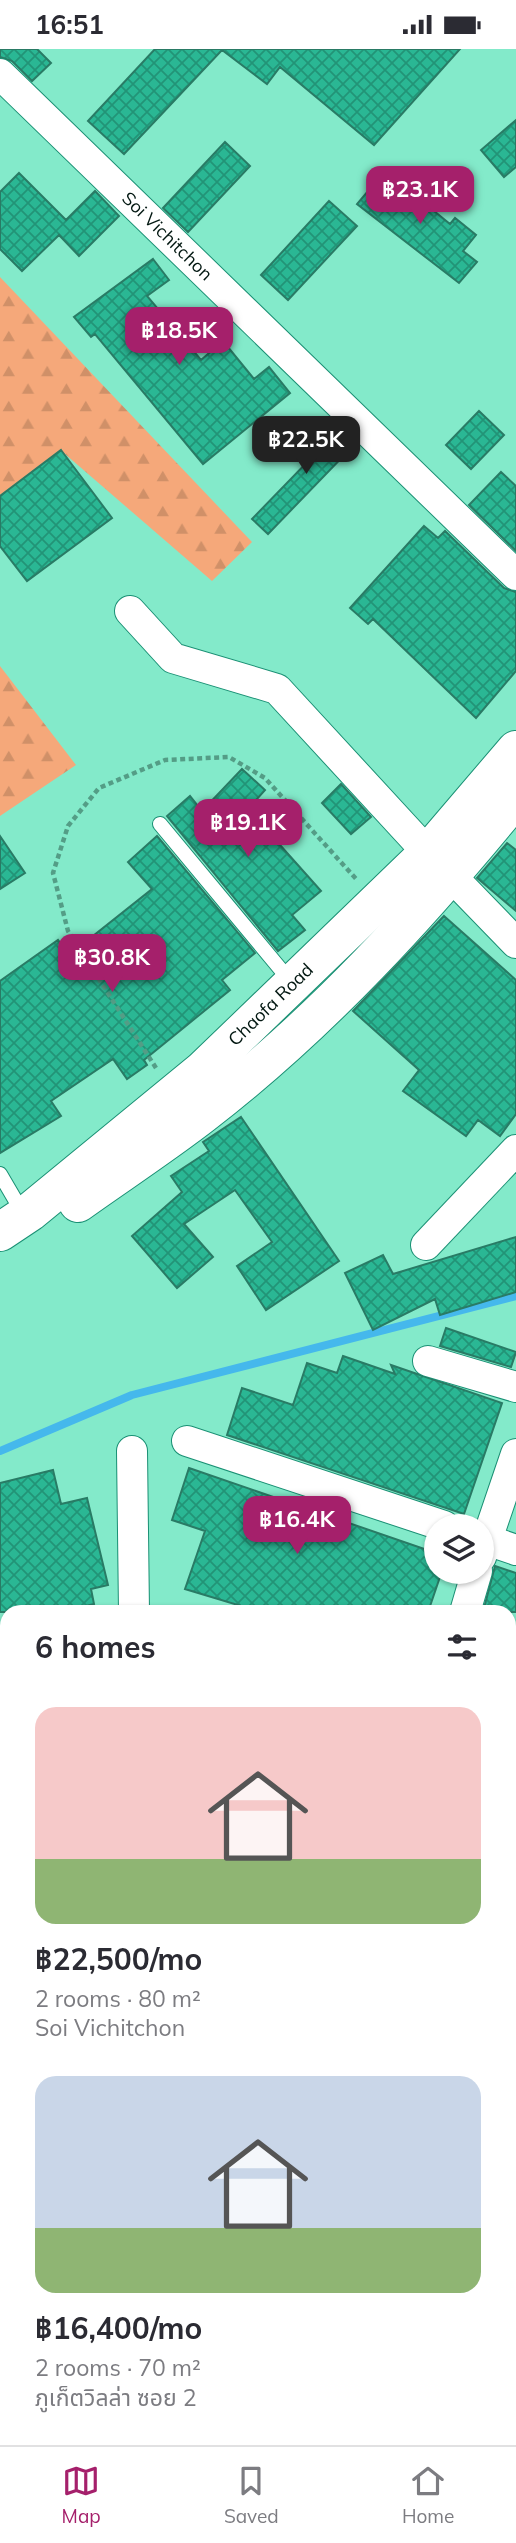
<!DOCTYPE html>
<html lang="en">
<head>
<meta charset="utf-8">
<style>
  :root { --surface:#fff; --page:#f2f2f3; --text:#2b2b33; --muted:#7c7c81; --line:#e1e1e2; --accent:#a5206b }
  body { margin:0; font-family:Mulish,"Noto Sans Thai",sans-serif; background:var(--page); color:var(--text); height:100vh; display:flex; flex-direction:column; font-size:26px; white-space:nowrap }
  * { box-sizing:border-box; margin:0 }
  p { font-size:23px; color:var(--muted) }
  .icon { flex:none; width:38px; height:38px; fill:none; stroke:currentColor; stroke-width:2; stroke-linecap:round; stroke-linejoin:round }
  .map { position:relative; flex:1; overflow:hidden }
  .side { position:absolute; left:0px; top:1556px; width:516px; height:842px; display:flex; flex-direction:column; background:var(--surface); border-radius:21px 21px 0 0; box-shadow:0 2px 5px #0004 }
  .side>* { flex:none }
  .fabs { position:absolute; left:424px; top:1465px; display:grid; gap:14px }
  .fabs a { display:grid; place-items:center; width:70px; height:70px; border-radius:50%; background:var(--surface); box-shadow:0 2px 5px #0004; font-size:35px }
  .price { position:absolute; translate:-50% -60px; padding:0 16px; border-radius:14px; background:var(--accent); color:#fff; font-size:23px; line-height:46px; filter:drop-shadow(0 2px 4px #0008) }
  .price::after { content:''; position:absolute; left:50%; top:42px; width:21px; height:16px; margin-left:-10px; background:inherit; clip-path:polygon(0 0,100% 0,50% 100%) }
  .price.current { background:#222; color:#fff }
  ul { padding:0; list-style:none }
  li { display:grid; align-content:center; gap:14px; height:371px; padding:0 35px }
  li span { display:grid; place-items:center; height:217px; border-radius:21px; color:#555 }
  li>.icon { margin-inline-start:auto }
  span .icon { width:126px; height:126px; fill:#fffc; stroke-width:1 }
  li b { font-size:30px }
  h2 { display:flex; justify-content:space-between; align-items:center; height:84px; padding:0 35px; font-size:30px }
  .status { display:flex; justify-content:space-between; align-items:center; height:49px; padding:0 35px; background:var(--surface); direction:ltr }
  .status svg { height:19px; fill:currentColor }
  .tab-bar { display:flex; justify-content:space-around; align-items:center; height:98px; border-top:2px solid var(--line); background:var(--surface); font-size:19px; color:var(--muted) }
  .tab-bar a { display:grid; justify-items:center; gap:4px }
  .tab-bar .current { color:var(--accent) }
  .map>svg:first-child { display:block }
</style>
</head>
<body>
<div class="status"><b>16:51</b><svg viewBox="0 0 49 12"><path d="M0 12V9h3v3zM5 12V6h3v6zM10 12V3h3v9zM15 12V0h3v12zM26 1h20v11H26zM47 4h2v5h-2z"/></svg></div>
<div class="map">
<svg width="516" height="2396" viewBox="0 0 516 2396">
  <defs>
    <pattern id="forest-firs" width="22" height="20" patternUnits="userSpaceOnUse" patternTransform="scale(1.75)"><rect width="22" height="20" fill="#f5a87a"/><path d="M5 1l3.5 6h-7zM16 11l3.5 6h-7z" fill="#d09068"/></pattern>
    <pattern id="building-cross-hatch" width="8" height="8" patternUnits="userSpaceOnUse" patternTransform="scale(1.75)"><rect width="8" height="8" fill="#2ab794"/><path d="M0 0l8 8M0 8l8-8" fill="none" stroke="#229477"/></pattern>
  </defs>
  <rect width="100%" height="100%" fill="#83eaca"/>
  <path fill="#f5a87a" d="M7 1692V1808L0 1780V1694Z"/>
  <path fill="url(#forest-firs)" d="M0 228 252 493 212 532 65 405 0 446Z
    M0 617 76 716 0 767Z"/>
  <g fill="none" stroke-linecap="round" stroke-linejoin="round">
    <path stroke="#45b8ec" stroke-width="8" d="M0 1402 132 1346 516 1247"/>
  </g>
  <path fill="url(#building-cross-hatch)" stroke="#297b65" stroke-width="2" d="M0 0H37L51 14 32 32 12 12 0 8Z
    M155 0H460L374 96 280 18 267 35 222 1 124 105 88 72Z
    M516 71V118L504 128 481 101Z
    M225 93 250 117 188 183 163 159Z
    M385 122 450 175 455 169 476 186 463 202 477 213 459 234 357 155Z
    M19 124 66 171 95 142 119 167 79 207 59 186 22 222 0 200V143Z
    M329 152 357 177 288 251 261 226Z
    M153 210 169 231 147 247 201 311 223 292 254 330 269 318 290 344 203 415 95 285 91 288 74 268Z
    M479 362 504 386 471 420 446 396Z
    M330 372 355 395 268 485 252 470 317 403 308 394Z
    M61 401 112 469 27 532 0 497V447Z
    M501 423 516 437V502L469 456Z
    M424 477 438 489 445 482 504 539 516 543V622L476 669 373 570 368 575 350 559Z
    M242 720 265 741 248 760 321 842 292 866 305 881 278 902 167 767 190 747 202 762Z
    M341 735 371 768 351 785 322 754Z
    M0 787 25 824 0 840Z
    M157 787 255 904 222 931 230 941 144 1011 147 1016 127 1030 113 1010 51 1052 61 1067 0 1104V932L58 891 69 906 152 840 128 813Z
    M507 794 516 801V862L477 829Z
    M444 867 516 931V1065L500 1087 478 1071 466 1087 403 1042 419 1021 353 962Z
    M241 1068 339 1212 266 1261 237 1217 272 1193 235 1141 184 1175 213 1208 177 1239 132 1187 182 1143 171 1127 209 1102 203 1093Z
    M516 1188V1243L440 1266 435 1250 373 1281 345 1224 383 1206 393 1225Z
    M446 1279 516 1303 511 1318 440 1297Z
    M343 1307 395 1325 391 1316 502 1354 464 1465 227 1386 242 1339 293 1356 307 1314 337 1324Z
    M189 1419 436 1504V1522H442L428 1563H261L185 1540 205 1482 172 1471Z
    M53 1421 61 1455 87 1449 108 1536 91 1540 94 1555 63 1563H0V1434Z
    M495 1517 516 1524V1563H483Z"/>
  <g fill="none" stroke-linecap="round" stroke-linejoin="round">
    <defs>
      <path id="service" d="M160 775 292 934
        M0 1125 24 1166
        M0 1882 7 1878"/>
      <g id="minor">
        <path id="s1" d="M0 25 516 526"/>
        <path d="M130 562 173 609 277 640 428 804"/>
        <path d="M451 827 516 894"/>
        <path d="M426 1196 516 1101"/>
        <path d="M428 1312 516 1338"/>
        <path d="M187 1392 444 1477"/>
        <path d="M132 1402 134 1563"/>
        <path d="M481 1489 516 1501"/>
        <path d="M481 1508 516 1405"/>
        <path d="M465 1563 477 1522"/>
        <path d="M0 1610 7 1609"/>
        <path d="M509 1676 516 1678"/>
        <path d="M509 1851 516 1853"/>
        <path d="M0 2004 7 2006"/>
        <path d="M509 2018 516 2021"/>
        <path d="M509 2176 516 2178"/>
        <path d="M0 2178 7 2181"/>
        <path d="M509 2351 516 2354"/>
        <path d="M0 2366 7 2369"/>
        <path d="M74 2390 91 2396"/>
        <path d="M150 2396 153 2390"/>
      </g>
      <g id="secondary">
        <path d="M78 1154C120 1124 163 1096 203 1065 321 974 422 863 516 748"/>
        <path id="s2" d="M0 1183 30 1163 203 1021 428 804 516 701"/>
      </g>
    </defs>
    <use href="#service" stroke="#1a9074" stroke-width="16"/>
    <use href="#minor" stroke="#1a9074" stroke-width="32"/>
    <use href="#secondary" stroke="#1a9074" stroke-width="40"/>
    <path stroke="#549d86" stroke-width="4.5" stroke-dasharray="5 3.5" stroke-linecap="butt" d="M156 1019 68 882 53 824 68 777 99 739 165 711 229 708 265 729 357 831"/>
    <use href="#service" stroke="#fff" stroke-width="14"/>
    <use href="#minor" stroke="#fff" stroke-width="30"/>
    <use href="#secondary" stroke="#fff" stroke-width="38"/>
  </g>
  <g text-anchor="middle" stroke-width="5" stroke-linejoin="round" paint-order="stroke">
    <g font-size="18" fill="#021711" stroke="#83eaca">
      <text dy="6" stroke="none"><textPath href="#s1" startOffset="233">Soi Vichitchon</textPath></text>
      <text dy="6" stroke="none"><textPath href="#s2" startOffset="354">Chaofa Road</textPath></text>
    </g>
  </g>
</svg>
<div class="fabs">
<a><svg class="icon" aria-label="layers" viewBox="0 0 24 24"><path d="M12 4l9 5-9 5-9-5zM3 14l9 5 9-5"/></svg></a>
</div>
<b class="price" style="left:420px;top:177px">฿23.1K</b>
<b class="price" style="left:179px;top:318px">฿18.5K</b>
<b class="price current" style="left:306px;top:427px">฿22.5K</b>
<b class="price" style="left:248px;top:810px">฿19.1K</b>
<b class="price" style="left:112px;top:945px">฿30.8K</b>
<b class="price" style="left:297px;top:1507px">฿16.4K</b>
<section class="side">
<h2>6 homes<svg class="icon" aria-label="filters" viewBox="0 0 24 24"><path d="M4 7h16M4 17h16"/><circle cx="9" cy="7" r="2"/><circle cx="15" cy="17" r="2"/></svg></h2>
<ul>
<li><span style="background:linear-gradient(#f6c9c9 70%,#8fb573 0)"><svg class="icon" aria-label="home" viewBox="0 0 24 24"><path d="M3 11l9-7 9 7M6 9v11h12V9"/></svg></span><div><b>฿22,500/mo</b><p>2 rooms · 80 m²</p><p>Soi Vichitchon</p></div></li>
<li><span style="background:linear-gradient(#c9d6e8 70%,#8fb573 0)"><svg class="icon" aria-label="home" viewBox="0 0 24 24"><path d="M3 11l9-7 9 7M6 9v11h12V9"/></svg></span><div><b>฿16,400/mo</b><p>2 rooms · 70 m²</p><p>ภูเก็ตวิลล่า ซอย 2</p></div></li>
</ul>
</section>
</div>
<nav class="tab-bar">
<a class="current"><svg class="icon" aria-label="map" viewBox="0 0 24 24"><path d="M3 6l6-2 6 2 6-2v14l-6 2-6-2-6 2zM9 4v14M15 6v14"/></svg>Map</a>
<a><svg class="icon" aria-label="saved" viewBox="0 0 24 24"><path d="M7 4h10v16l-5-4-5 4z"/></svg>Saved</a>
<a><svg class="icon" aria-label="home" viewBox="0 0 24 24"><path d="M3 11l9-7 9 7M6 9v11h12V9"/></svg>Home</a>
</nav>
</body>
</html>
